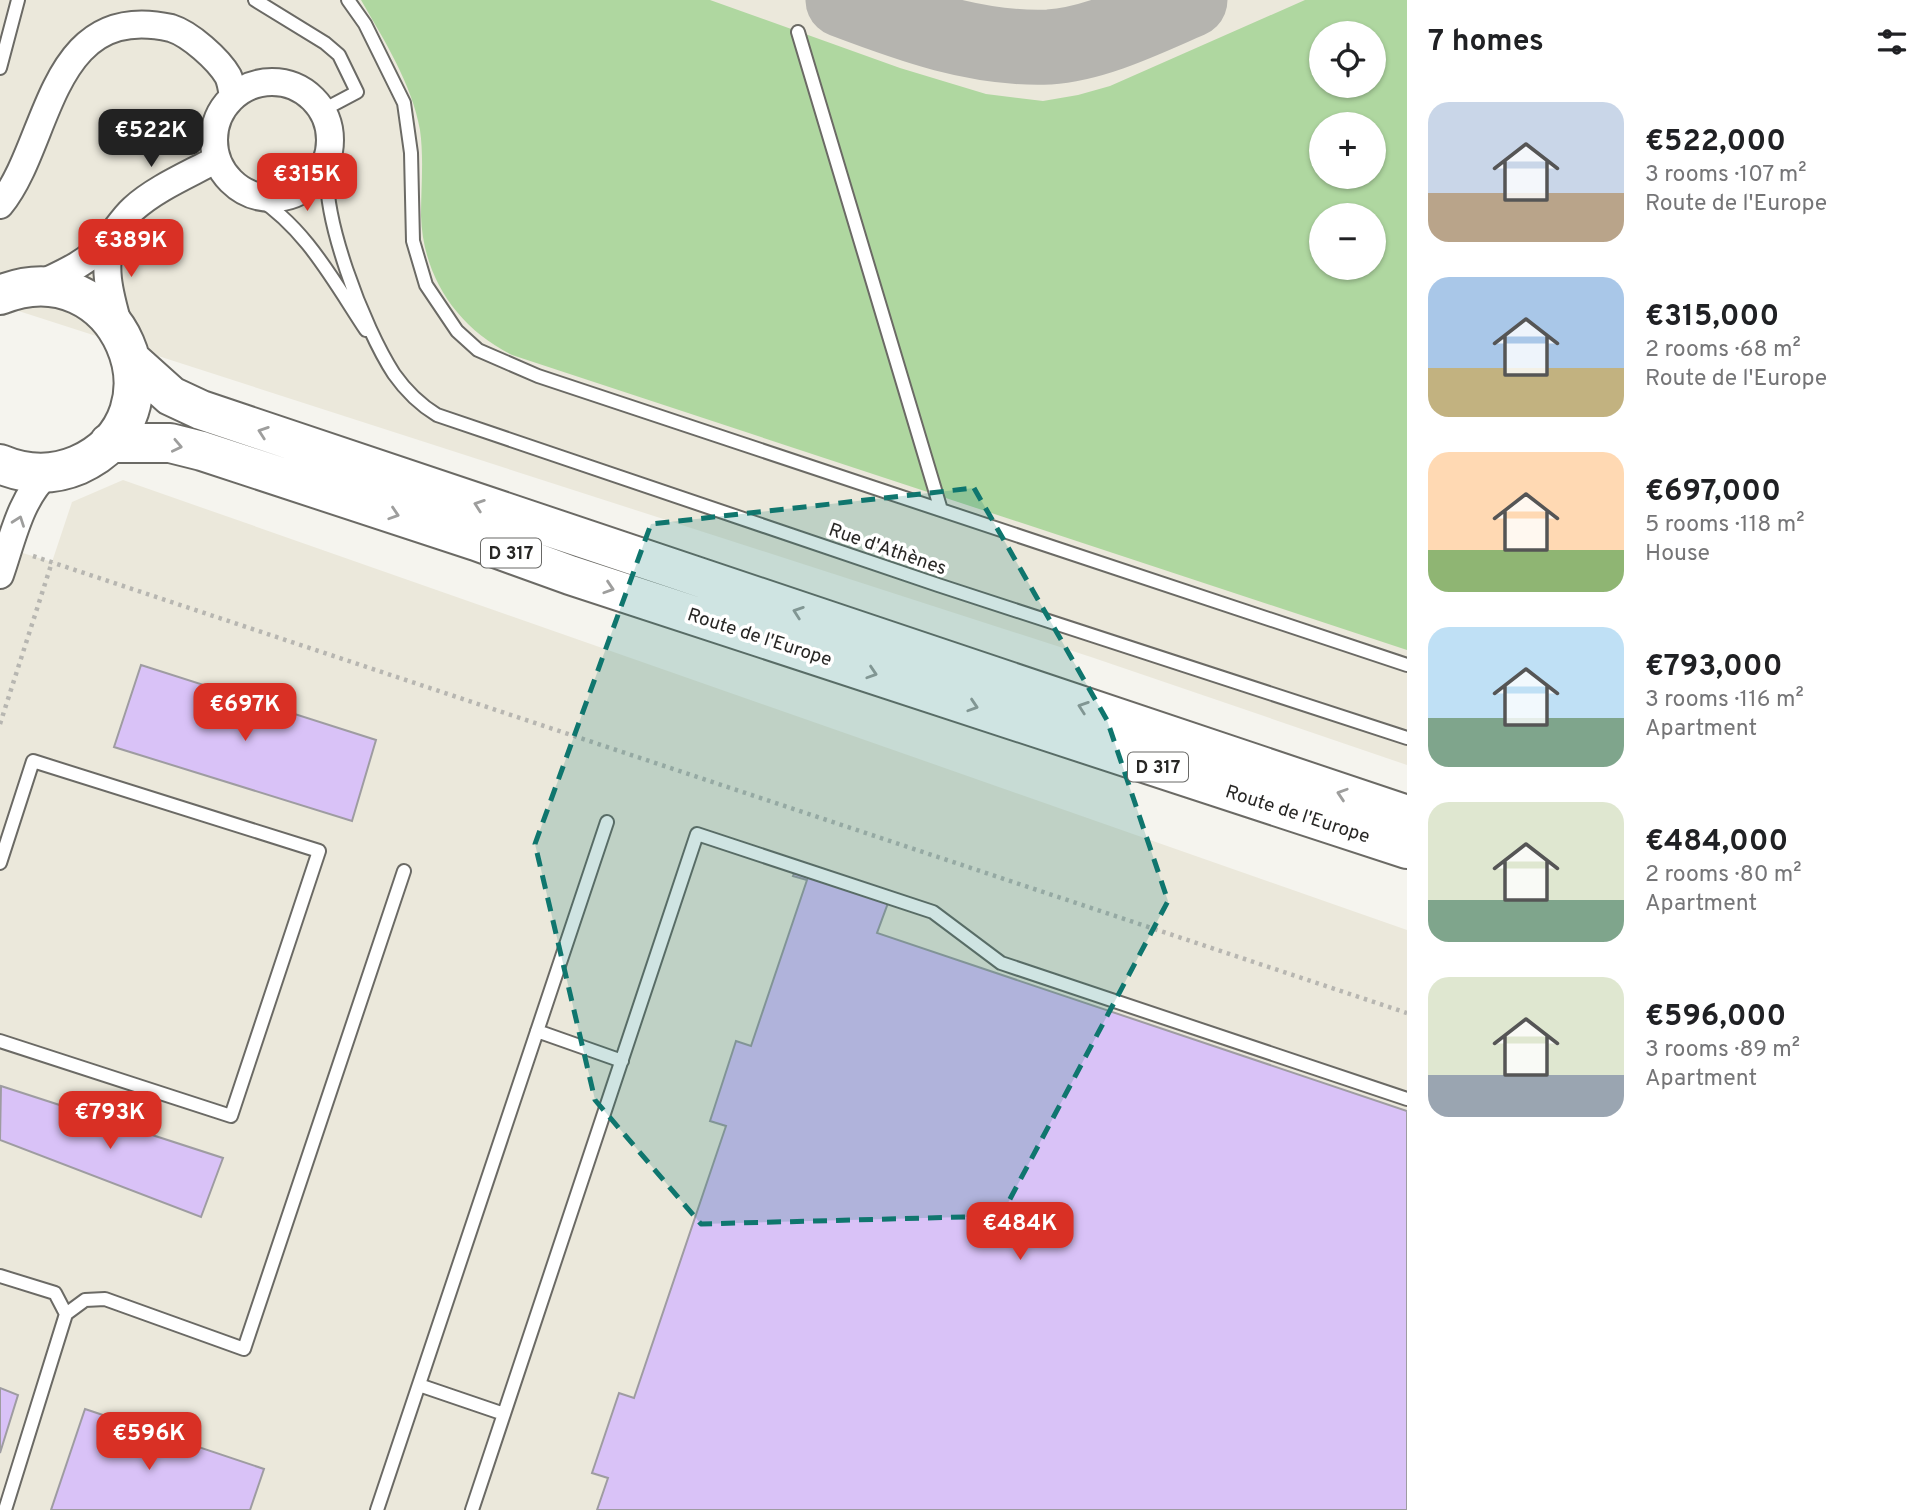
<!DOCTYPE html>
<html lang="en">
<head>
<meta charset="utf-8">
<style>
  :root { --surface:#fff; --page:#f2f2f2; --text:#202124; --muted:#757577; --accent:#d93025 }
  body { margin:0; font-family:Overpass,sans-serif; background:var(--page); color:var(--text); height:100vh; display:flex; flex-direction:column; font-size:26px; white-space:nowrap }
  * { box-sizing:border-box; margin:0 }
  p { font-size:23px; color:var(--muted) }
  .icon { flex:none; width:38px; height:38px; fill:none; stroke:currentColor; stroke-width:2; stroke-linecap:round; stroke-linejoin:round }
  .map { position:relative; flex:1; overflow:hidden }
  .side { display:flex; flex-direction:column; background:var(--surface); width:525px }
  .side>* { flex:none }
  .controls { position:absolute; left:1309px; top:21px; display:grid; gap:14px }
  .controls a { display:grid; place-items:center; width:77px; height:77px; border-radius:50%; background:var(--surface); box-shadow:0 2px 5px #0004; font-size:35px }
  .price { position:absolute; translate:-50% -60px; padding:0 16px; border-radius:14px; background:var(--accent); color:#fff; font-size:23px; line-height:46px; filter:drop-shadow(0 2px 4px #0008) }
  .price::after { content:''; position:absolute; left:50%; top:42px; width:21px; height:16px; margin-left:-10px; background:inherit; clip-path:polygon(0 0,100% 0,50% 100%) }
  .price.active { background:#222; color:#fff }
  ul { padding:0; list-style:none }
  li { display:flex; align-items:center; gap:21px; height:175px; padding:0 21px }
  li span { display:grid; place-items:center; flex:none; width:196px; height:140px; border-radius:21px; color:#555 }
  li>.icon { margin-inline-start:auto }
  span .icon { width:84px; height:84px; fill:#fffc; stroke-width:1 }
  li b { font-size:30px }
  h2 { display:flex; justify-content:space-between; align-items:center; height:84px; padding:0 21px; font-size:30px }
  main { display:flex; flex:1; min-height:0 }
  .map>svg:first-child { display:block }
</style>
</head>
<body>
<main>
<div class="map">
<svg width="1407" height="1510" viewBox="0 0 1407 1510">
  <rect width="100%" height="100%" fill="#f5f4ee"/>
  <path fill="#ebe8db" fill-rule="evenodd" d="M0 0H1407V765L1091 657 0 305ZM1321 33H1374V86H1321ZM1321 124H1374V177H1321ZM1321 215H1374V268H1321Z
    M123 480 1407 930V1510H0V546L52 562 72 502Z"/>
  <path fill="#afd7a0" fill-rule="evenodd" d="M361 0H710L900 68 986 94 1043 101 1078 95 1110 86 1305 0H1407V650L512 355C458 328 423 278 421 216 421 188 424 158 420 130 412 84 384 40 361 0ZM1321 33H1374V86H1321ZM1321 124H1374V177H1321ZM1321 215H1374V268H1321Z"/>
  <g fill="none" stroke-linecap="round" stroke-linejoin="round">
    <path stroke="#b5b4af" stroke-width="75" d="M843 0C909 25 977 50 1049 47 1096 44 1148 18 1190 0"/>
  </g>
  <path fill="#d9c2f7" stroke="#9e9ca1" stroke-width="2" d="M141 665 376 740 352 821 114 747Z
    M795 871 888 903 877 933 1407 1111V1510H597L608 1478 592 1473 619 1393 634 1398 726 1126 710 1121 736 1041 751 1046 807 880 793 876Z
    M1 1086 223 1158 201 1217 0 1140Z
    M0 1388 18 1395 0 1453Z
    M85 1409 264 1469 250 1510H51Z"/>
  <g fill="none" stroke-linecap="round" stroke-linejoin="round">
    <defs>
      <path id="service" d="M255 0 325 43 339 55 357 92 323 110
        M348 0 365 24 404 103 411 153 413 241 426 285 457 331 478 350 538 376 1407 665
        M798 32 941 510
        M0 68 18 0
        M328 159C319 213 364 328 394 374 406 391 419 404 437 415L938 585 1407 738
        M253 195C305 226 334 282 366 330
        M0 863 33 761 319 851 231 1116 0 1041
        M537 1031 622 1061
        M0 1276 55 1293 66 1314
        M419 1385 504 1414
        M5 1510 66 1314 85 1300 105 1299 244 1349 404 871
        M377 1510 607 822
        M472 1510 697 834 933 912 1001 963 1407 1099"/>
      <path id="minor" d="M214 140a58 58 0 1 1 116 0a58 58 0 1 1-116 0Z
        M0 205C51 143 48 0 171 28 190 34 218 59 228 76 231 82 232 91 233 97
        M115 232C100 262 110 296 119 327
        M36 286C61 274 86 264 105 243 115 232 122 219 133 209 156 188 190 174 217 159
        M0 575C12 541 20 498 48 473"/>
      <path id="primary" d="M0 295C118 247 189 416 78 465 52 476 26 475 0 464
        M132 361 171 396 201 410 1407 815
        M109 443H170L202 451 476 541 570 575 1407 849"/>
    </defs>
    <use href="#service" stroke="#6b6a65" stroke-width="16"/>
    <use href="#minor" stroke="#6b6a65" stroke-width="30"/>
    <use href="#primary" stroke="#6b6a65" stroke-width="42"/>
    <path stroke="#b7b6b1" stroke-width="4.5" stroke-dasharray="3.5 5" stroke-linecap="butt" d="M33 556 1407 1013
      M0 724 52 562"/>
    <use href="#service" stroke="#fff" stroke-width="12"/>
    <use href="#minor" stroke="#fff" stroke-width="26"/>
    <use href="#primary" stroke="#fff" stroke-width="38"/>
  </g>
  <defs><path id="oneway-chevron" d="M-2-3.5L2.5 0L-2 3.5" fill="none" stroke-width="1.6" stroke-linecap="round" stroke-linejoin="round" transform="scale(1.75)"/></defs>
  <g stroke="#9e9e9d">
    <use href="#oneway-chevron" transform="translate(263 432) rotate(-161)"/>
    <use href="#oneway-chevron" transform="translate(177 446) rotate(12)"/>
    <use href="#oneway-chevron" transform="translate(479 505) rotate(-161)"/>
    <use href="#oneway-chevron" transform="translate(394 514) rotate(18)"/>
    <use href="#oneway-chevron" transform="translate(19 521) rotate(-70)"/>
    <use href="#oneway-chevron" transform="translate(609 588) rotate(18)"/>
    <use href="#oneway-chevron" transform="translate(798 612) rotate(-161)"/>
    <use href="#oneway-chevron" transform="translate(872 673) rotate(18)"/>
    <use href="#oneway-chevron" transform="translate(973 706) rotate(18)"/>
    <use href="#oneway-chevron" transform="translate(1083 707) rotate(-161)"/>
    <use href="#oneway-chevron" transform="translate(1342 794) rotate(-162)"/>
  </g>
  <path fill="#0f766e" fill-opacity="0.2" stroke="#0f766e" stroke-width="5" stroke-dasharray="14 9" stroke-linejoin="round" d="M974 488 1107 720 1168 901 1001 1216 701 1224 595 1100 535 844 651 524Z"/>
  <g text-anchor="middle" stroke-width="7" stroke-linejoin="round" paint-order="stroke">
    <g fill="#fff" stroke="#686866" stroke-width="2">
      <rect x="481" y="538.5" width="60" height="29" rx="5"/>
      <rect x="1128" y="752.5" width="60" height="29" rx="5"/>
    </g>
    <g font-size="18" font-weight="bold" fill="#282725">
      <text x="511" y="559">D 317</text>
      <text x="1158" y="773">D 317</text>
    </g>
    <g font-size="19" fill="#282725" stroke="#fff">
      <text transform="translate(888 548) rotate(19)" y="7">Rue d'Athènes</text>
      <text transform="translate(760 636) rotate(18)" y="7">Route de l'Europe</text>
      <text transform="translate(1298 813) rotate(18)" y="7">Route de l'Europe</text>
    </g>
  </g>
</svg>
<div class="controls">
<a><svg class="icon" aria-label="locate" viewBox="0 0 24 24"><circle cx="12" cy="12" r="6"/><path d="M12 2v4M12 18v4M2 12h4M18 12h4"/></svg></a>
<a>+</a>
<a>−</a>
</div>
<b class="price active" style="left:151px;top:169px">€522K</b>
<b class="price" style="left:307px;top:213px">€315K</b>
<b class="price" style="left:131px;top:279px">€389K</b>
<b class="price" style="left:245px;top:743px">€697K</b>
<b class="price" style="left:110px;top:1151px">€793K</b>
<b class="price" style="left:1020px;top:1262px">€484K</b>
<b class="price" style="left:149px;top:1472px">€596K</b>
</div>
<section class="side">
<h2>7 homes<svg class="icon" aria-label="filters" viewBox="0 0 24 24"><path d="M4 7h16M4 17h16"/><circle cx="9" cy="7" r="2"/><circle cx="15" cy="17" r="2"/></svg></h2>
<ul>
<li><span style="background:linear-gradient(#c9d6e8 65%,#b9a48a 0)"><svg class="icon" aria-label="home" viewBox="0 0 24 24"><path d="M3 11l9-7 9 7M6 9v11h12V9"/></svg></span><div><b>€522,000</b><p>3 rooms · 107 m²</p><p>Route de l'Europe</p></div></li>
<li><span style="background:linear-gradient(#a9c7e8 65%,#c2b280 0)"><svg class="icon" aria-label="home" viewBox="0 0 24 24"><path d="M3 11l9-7 9 7M6 9v11h12V9"/></svg></span><div><b>€315,000</b><p>2 rooms · 68 m²</p><p>Route de l'Europe</p></div></li>
<li><span style="background:linear-gradient(#ffd9b3 70%,#8fb573 0)"><svg class="icon" aria-label="home" viewBox="0 0 24 24"><path d="M3 11l9-7 9 7M6 9v11h12V9"/></svg></span><div><b>€697,000</b><p>5 rooms · 118 m²</p><p>House</p></div></li>
<li><span style="background:linear-gradient(#bfe0f5 65%,#7fa58c 0)"><svg class="icon" aria-label="home" viewBox="0 0 24 24"><path d="M3 11l9-7 9 7M6 9v11h12V9"/></svg></span><div><b>€793,000</b><p>3 rooms · 116 m²</p><p>Apartment</p></div></li>
<li><span style="background:linear-gradient(#dfe7d0 70%,#7fa58c 0)"><svg class="icon" aria-label="home" viewBox="0 0 24 24"><path d="M3 11l9-7 9 7M6 9v11h12V9"/></svg></span><div><b>€484,000</b><p>2 rooms · 80 m²</p><p>Apartment</p></div></li>
<li><span style="background:linear-gradient(#dfe7d0 70%,#9aa5b1 0)"><svg class="icon" aria-label="home" viewBox="0 0 24 24"><path d="M3 11l9-7 9 7M6 9v11h12V9"/></svg></span><div><b>€596,000</b><p>3 rooms · 89 m²</p><p>Apartment</p></div></li>
</ul>
</section>
</main>
</body>
</html>
